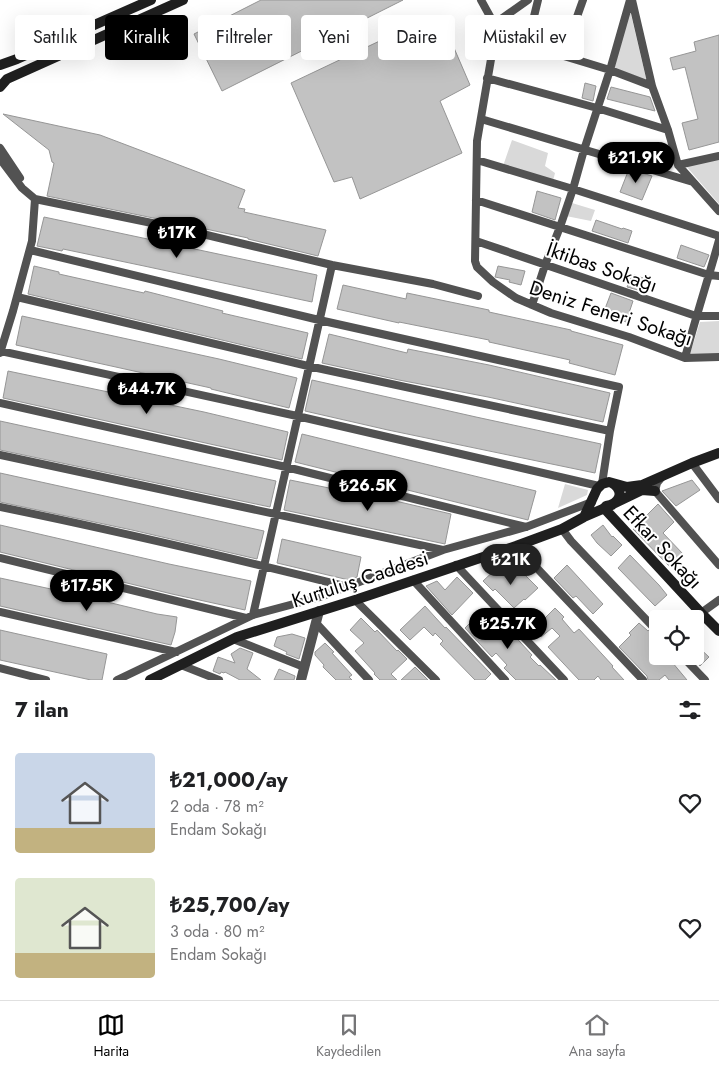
<!DOCTYPE html>
<html lang="tr">
<head>
<meta charset="utf-8">
<style>
  :root { --surface:#fff; --page:#f2f2f2; --text:#202124; --muted:#757577; --line:#e0e0e0; --accent:#000 }
  body { margin:0; font-family:Jost,sans-serif; background:var(--page); color:var(--text); height:100vh; display:flex; flex-direction:column; font-size:19px; white-space:nowrap }
  * { box-sizing:border-box; margin:0 }
  p { font-size:16px; color:var(--muted) }
  .icon { flex:none; width:28px; height:28px; fill:none; stroke:currentColor; stroke-width:2; stroke-linecap:round; stroke-linejoin:round }
  .map { position:relative; height:680px; overflow:hidden }
  .drawer { display:flex; flex-direction:column; background:var(--surface); flex:1 }
  .drawer>* { flex:none }
  .guide { position:absolute; left:15px; top:15px; width:690px; height:45px; display:flex; gap:10px }
  .buttons { position:absolute; left:649px; top:610px; display:grid; gap:10px }
  .buttons a { display:grid; place-items:center; width:55px; height:55px; border-radius:5px; background:var(--surface); box-shadow:0 5px 20px #0002; font-size:25px }
  .price { position:absolute; translate:-50% -42px; padding:0 11px; border-radius:18px; background:var(--accent); color:#fff; font-size:16px; line-height:32px; filter:drop-shadow(0 1px 2px #0008) }
  .price::after { content:''; position:absolute; left:50%; top:30px; width:15px; height:11px; margin-left:-8px; background:inherit; clip-path:polygon(0 0,100% 0,50% 100%) }
  .price.on { background:#222; color:#fff }
  ul { padding:0; list-style:none }
  li { display:flex; align-items:center; gap:15px; height:125px; padding:0 15px }
  li span { display:grid; place-items:center; flex:none; width:140px; height:100px; border-radius:5px; color:#555 }
  li>.icon { margin-inline-start:auto }
  span .icon { width:60px; height:60px; fill:#fffc; stroke-width:1 }
  li b { font-size:21px }
  h2 { display:flex; justify-content:space-between; align-items:center; height:60px; padding:0 15px; font-size:21px }
  .pill { padding:0 18px; border-radius:5px; background:var(--surface); box-shadow:0 5px 20px #0002; font-size:18px; line-height:45px }
  .pill.on { background:var(--accent); color:#fff }
  .tab-bar { display:flex; justify-content:space-around; align-items:center; height:70px; border-top:1px solid var(--line); background:var(--surface); font-size:14px; color:var(--muted) }
  .tab-bar a { display:grid; justify-items:center; gap:2px }
  .tab-bar .on { color:var(--accent) }
  .map>svg:first-child { display:block }
</style>
</head>
<body>
<div class="map">
<svg width="719" height="680" viewBox="0 0 719 680">
  <rect width="100%" height="100%" fill="#fff"/>
  <path fill="#d9d9d9" d="M629 6 648 87 612 74Z
    M512 140 548 153 545 166 555 173 553 181 503 166Z
    M719 159V204L686 166Z
    M572 203 595 210 591 221 566 216Z
    M719 321V356L689 357 700 322Z
    M565 484 588 490 587 495 558 508Z"/>
  <path fill="#c2c2c2" stroke="#969696" d="M261 0H403L222 91 194 34Z
    M407 28 415 47 448 34 470 85 440 101 462 153 360 199 352 177 334 182 291 83Z
    M719 35V142L689 150 682 123 698 119 685 67 673 70 670 58 696 51 694 42Z
    M585 83 596 86 593 101 582 98Z
    M611 87 650 97 655 111 607 99Z
    M3 114 100 135 245 190 238 208 245 209 244 212 326 230 318 256 248 239V238L187 225 47 196 54 163 52 162 49 150Z
    M629 169 652 176 642 200 620 192Z
    M537 191 561 198 555 220 532 212Z
    M44 217 317 275 312 302 144 266 63 249 62 251 37 246Z
    M596 220 622 229 623 228 632 231 628 243 592 231Z
    M681 245 709 255 704 267 677 258Z
    M34 266 59 272V274L144 293 145 291 223 311 222 313 308 333 302 359 28 294Z
    M498 266 525 271 521 285 509 282 510 280 495 277Z
    M632 274 643 278 638 290 627 287Z
    M343 285 406 299 407 293 489 310V312L571 330V331L623 345 615 375 569 363 570 360 489 342V340L399 322V323L337 309Z
    M611 293 633 301 626 322 603 314Z
    M22 316 219 359 297 378 289 408 211 389V388L16 345Z
    M329 334 407 353 408 349 489 365 610 393 603 422 488 397 399 380 322 363Z
    M8 371 204 412 288 432 282 460 3 398Z
    M312 380 476 417 601 444 595 473 388 430 305 411Z
    M0 421 276 481 270 507 0 450Z
    M302 434 536 491 528 520 295 462Z
    M0 473 264 531 257 559 132 530 0 502Z
    M290 480 373 497 374 496 451 514 445 544 284 510Z
    M692 480 700 490 676 506 662 491Z
    M658 504 674 522 663 533 683 554 670 567 633 529Z
    M0 525 169 564 251 581 245 610 172 594 0 552Z
    M603 525 612 537 613 536 622 545 611 556 597 543 591 535Z
    M282 539 361 557 357 577 349 580 277 563Z
    M630 555 659 585 667 595 655 606 618 568Z
    M567 565 603 604 593 614 576 596 573 598 554 578Z
    M497 568 507 579 519 569 538 588 525 600 524 599 514 608 495 589 493 591 483 581Z
    M457 577 473 593 452 615 426 586 437 581 445 590Z
    M0 578 74 594 157 614 177 617 175 632 171 645 0 606Z
    M425 606 445 628 446 627 491 674 485 680H475L440 644 443 641 435 633 433 636 424 627 410 640 400 630Z
    M555 608 564 617 562 619 574 633 579 629 613 666 612 667 624 680H601L598 676 594 680H579L548 647 560 636 552 628 541 637 526 621 534 613 542 621Z
    M497 617 532 655 530 657 539 666 540 665 556 680H516L504 668 507 665 496 653 492 657 465 628 475 618 486 628Z
    M361 618 375 632 377 630 397 651 398 650 407 659 391 674 397 680H380L374 674 375 673 355 651 364 643 350 630Z
    M639 623 648 631 649 630 658 638V656H671L674 660 672 662 687 680H669L665 675 659 680H648L647 676 619 647 631 635 629 633Z
    M0 630 107 654 102 680H91L0 660Z
    M292 634 305 638 299 659 286 654 287 652 274 646 277 637Z
    M325 643 334 652 332 653 352 675 349 677 352 680H336L323 667 324 665 315 655V652Z
    M695 644 709 657 700 666 690 656H695Z
    M240 648 253 653 247 669 261 680H240L225 672 224 673 221 672 220 674 213 671 218 657 235 663 231 654Z
    M415 667 428 680H401Z
    M279 669 295 676 294 680H274Z"/>
  <g fill="none" stroke-linecap="round" stroke-linejoin="round">
    <path stroke="#525252" stroke-width="8" d="M481 0 492 20 496 30 477 141 475 261 477 267 493 282 516 298 551 313 629 337 685 358 719 357
      M632 0 652 86 668 130 678 165 719 211
      M494 24 528 0
      M495 35 610 70 652 86
      M527 45 538 0
      M563 56 583 0
      M487 78 597 108 668 130
      M481 119 693 182
      M0 148 20 178
      M0 159 22 188 35 199 32 241 13 311 0 353
      M477 160 573 189 719 236
      M678 165 719 156
      M35 199 186 230 332 265 433 284 478 296
      M476 200 709 275 719 276
      M476 241 696 316H719
      M30 250 319 320 619 387 610 431 602 484
      M17 297 308 366 610 431
      M532 305 545 265 560 227 573 189 584 150 610 70 630 0
      M0 351 297 416 599 486
      M685 358C695 319 708 280 719 240
      M0 403 286 467 526 527
      M0 455 443 550
      M692 463 719 499
      M662 477 657 483 655 491 719 565
      M0 507C117 531 232 558 348 587
      M562 529 571 541 658 632
      M516 546 643 680
      M0 558 246 618
      M456 565 564 680
      M413 580 505 680
      M355 600 436 680
      M0 612 176 652
      M701 613 719 600
      M253 615 332 265
      M316 623 369 680
      M233 639 304 667
      M682 656 705 680
      M181 665 219 680
      M0 668 46 680
      M117 680 253 615 320 597 443 550 526 527 592 502"/>
    <path stroke="#525252" stroke-width="10" d="M301 680 319 611"/>
    <path stroke="#1f1f1f" stroke-width="10" d="M0 65 17 59 151 0
      M0 87 7 79 183 0
      M615 503 642 490 655 491
      M606 506C620 504 625 491 612 483
      M604 508 701 613 719 631
      M584 517 597 489 602 484 609 482 627 487 642 485 692 463 719 453
      M150 680 237 637 355 600 516 546 562 529 584 517 612 505"/>
  </g>
  <g text-anchor="middle" stroke-width="4" stroke-linejoin="round" paint-order="stroke">
    <g font-size="20" fill="#000" stroke="#fff">
      <text transform="translate(602 267) rotate(19)" y="7">İktibas Sokağı</text>
      <text transform="translate(611 313) rotate(18)" y="7">Deniz Feneri Sokağı</text>
      <text transform="translate(663 547) rotate(47)" y="7">Efkar Sokağı</text>
      <text transform="translate(360 579) rotate(-18)" y="7">Kurtuluş Caddesi</text>
    </g>
  </g>
</svg>
<div class="buttons">
<a><svg class="icon" aria-label="locate" viewBox="0 0 24 24"><circle cx="12" cy="12" r="6"/><path d="M12 2v4M12 18v4M2 12h4M18 12h4"/></svg></a>
</div>
<b class="price" style="left:636px;top:184px">₺21.9K</b>
<b class="price" style="left:177px;top:259px">₺17K</b>
<b class="price" style="left:147px;top:415px">₺44.7K</b>
<b class="price" style="left:368px;top:512px">₺26.5K</b>
<b class="price on" style="left:511px;top:586px">₺21K</b>
<b class="price" style="left:87px;top:612px">₺17.5K</b>
<b class="price" style="left:508px;top:650px">₺25.7K</b>
<div class="guide">
<a class="pill">Satılık</a>
<a class="pill on">Kiralık</a>
<a class="pill">Filtreler</a>
<a class="pill">Yeni</a>
<a class="pill">Daire</a>
<a class="pill">Müstakil ev</a>
</div>
</div>
<section class="drawer">
<h2>7 ilan<svg class="icon" aria-label="filters" viewBox="0 0 24 24"><path d="M4 7h16M4 17h16"/><circle cx="9" cy="7" r="2"/><circle cx="15" cy="17" r="2"/></svg></h2>
<ul>
<li><span style="background:linear-gradient(#c9d6e8 75%,#c2b280 0)"><svg class="icon" aria-label="home" viewBox="0 0 24 24"><path d="M3 11l9-7 9 7M6 9v11h12V9"/></svg></span><div><b>₺21,000/ay</b><p>2 oda · 78 m²</p><p>Endam Sokağı</p></div><svg class="icon" aria-label="heart" viewBox="0 0 24 24"><path d="M12 20l-8-8c-3-5 5-10 8-4 3-6 11-1 8 4z"/></svg></li>
<li><span style="background:linear-gradient(#dfe7d0 75%,#c2b280 0)"><svg class="icon" aria-label="home" viewBox="0 0 24 24"><path d="M3 11l9-7 9 7M6 9v11h12V9"/></svg></span><div><b>₺25,700/ay</b><p>3 oda · 80 m²</p><p>Endam Sokağı</p></div><svg class="icon" aria-label="heart" viewBox="0 0 24 24"><path d="M12 20l-8-8c-3-5 5-10 8-4 3-6 11-1 8 4z"/></svg></li>
</ul>
</section>
<nav class="tab-bar">
<a class="on"><svg class="icon" aria-label="map" viewBox="0 0 24 24"><path d="M3 6l6-2 6 2 6-2v14l-6 2-6-2-6 2zM9 4v14M15 6v14"/></svg>Harita</a>
<a><svg class="icon" aria-label="saved" viewBox="0 0 24 24"><path d="M7 4h10v16l-5-4-5 4z"/></svg>Kaydedilen</a>
<a><svg class="icon" aria-label="home" viewBox="0 0 24 24"><path d="M3 11l9-7 9 7M6 9v11h12V9"/></svg>Ana sayfa</a>
</nav>
</body>
</html>
